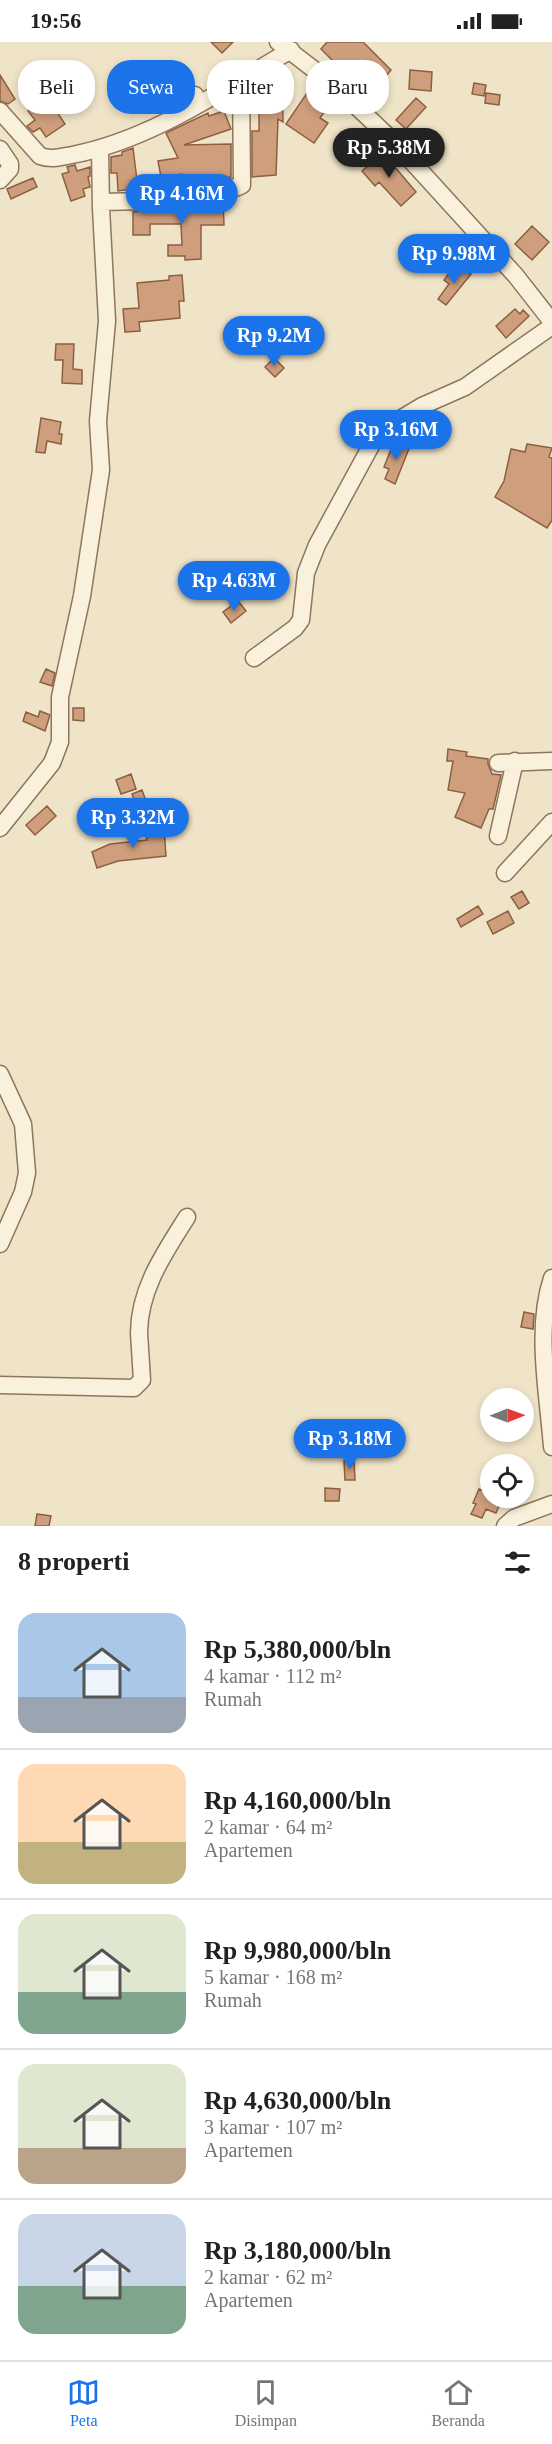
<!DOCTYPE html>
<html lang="id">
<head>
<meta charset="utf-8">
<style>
  :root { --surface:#fff; --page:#f6f6f6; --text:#222; --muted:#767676; --line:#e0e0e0; --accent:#1a73e8 }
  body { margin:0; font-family:"Times New Roman",serif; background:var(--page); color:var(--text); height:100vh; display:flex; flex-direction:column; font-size:22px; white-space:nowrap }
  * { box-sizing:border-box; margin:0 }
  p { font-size:20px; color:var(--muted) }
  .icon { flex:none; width:33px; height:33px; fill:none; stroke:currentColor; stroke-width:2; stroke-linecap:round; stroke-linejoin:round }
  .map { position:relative; height:1484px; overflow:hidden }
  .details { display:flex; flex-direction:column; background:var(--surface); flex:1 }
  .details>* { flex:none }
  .guide { position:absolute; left:18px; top:18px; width:516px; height:54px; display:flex; gap:12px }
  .needle { width:39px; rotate:89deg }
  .tools { position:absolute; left:480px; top:1346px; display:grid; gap:12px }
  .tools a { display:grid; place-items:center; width:54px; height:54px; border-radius:50%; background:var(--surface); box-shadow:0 3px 9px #0003; font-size:30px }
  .price { position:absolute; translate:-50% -51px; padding:0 14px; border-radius:21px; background:var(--accent); color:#fff; font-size:20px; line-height:39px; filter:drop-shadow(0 2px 3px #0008) }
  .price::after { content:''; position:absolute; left:50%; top:36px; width:18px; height:14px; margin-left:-9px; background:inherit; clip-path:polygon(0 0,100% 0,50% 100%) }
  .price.active { background:#222; color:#fff }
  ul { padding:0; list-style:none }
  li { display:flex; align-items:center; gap:18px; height:150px; padding:0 18px }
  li+li { border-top:2px solid var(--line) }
  li span { display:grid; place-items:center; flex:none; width:168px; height:120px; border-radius:18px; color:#555 }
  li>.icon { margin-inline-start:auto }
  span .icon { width:72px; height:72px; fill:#fffc; stroke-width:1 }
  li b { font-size:26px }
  h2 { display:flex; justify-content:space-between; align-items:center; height:72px; padding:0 18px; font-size:26px }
  .pill { padding:0 21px; border-radius:24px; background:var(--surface); box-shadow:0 3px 9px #0003; font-size:21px; line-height:54px }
  .pill.active { background:var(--accent); color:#fff }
  .status { display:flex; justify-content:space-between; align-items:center; height:42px; padding:0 30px; background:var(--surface); direction:ltr }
  .status svg { height:16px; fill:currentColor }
  .tab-bar { display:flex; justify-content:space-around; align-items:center; height:84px; border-top:2px solid var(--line); background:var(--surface); font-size:16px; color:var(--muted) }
  .tab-bar a { display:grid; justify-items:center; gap:3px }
  .tab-bar .active { color:var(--accent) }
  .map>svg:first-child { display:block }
</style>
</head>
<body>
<div class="status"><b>19:56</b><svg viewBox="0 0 49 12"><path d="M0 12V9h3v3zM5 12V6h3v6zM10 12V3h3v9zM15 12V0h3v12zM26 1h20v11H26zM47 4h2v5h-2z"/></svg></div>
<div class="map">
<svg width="552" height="1484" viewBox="0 0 552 1484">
  <rect width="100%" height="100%" fill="#f0e4c8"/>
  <path fill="#cf9f7d" stroke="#8d5f41" stroke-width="1.5" d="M211 0H233L222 11Z
    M327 0H363L391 28 372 51 359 40 357 43 321 7Z
    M410 28 432 30 431 49 409 47Z
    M0 33 15 57 8 62 0 59Z
    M268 37H282L283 80 278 77 276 133 252 135V89H259V63H253L252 44Z
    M474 41 486 43 484 54 472 52Z
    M307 51 328 65 320 76 328 81 314 101 286 82Z
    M486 51 500 53 499 63 485 61Z
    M47 55 65 82 46 95 40 86 33 90 27 84 35 78 28 69Z
    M416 56 426 65 406 87 396 78Z
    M224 69 231 87 184 103 231 102V135L183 143 182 132 161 135 158 119 178 116 166 91 208 71 209 74Z
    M133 106 138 146 118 149 117 131H111V115L122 113V110Z
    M383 111 416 150 401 164 379 140 375 144 362 129Z
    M75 123 77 129 90 125V134L88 135 90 145 83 147 85 154 71 159 62 132 69 130 67 125Z
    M33 136 37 145 11 157 7 147Z
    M223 158 224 183H201V217L185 218V214H168V203H182L181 182H150V193H133V170Z
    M532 184 549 200 532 218 515 202Z
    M462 225 471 232 446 263 438 257 449 242 444 238 450 230 455 234Z
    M182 233 184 259H179L180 276 139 280 140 289 125 290 123 267 139 266 137 241 169 238V234Z
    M515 267 520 272 523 268 529 274 506 296 496 284Z
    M56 302H74L73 327 82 328V342L62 341 63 318H55Z
    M274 316 284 326 275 335 265 325Z
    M41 376 61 380 59 392H62L61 402 47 399 45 411 36 410Z
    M394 400 410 404 395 442 385 437 389 427 384 425Z
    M527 402 552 406 549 415 552 416V478L547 486 495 455 504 439 511 407 525 410Z
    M238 559 246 569 231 581 223 570Z
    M46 627 55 631 52 644 40 640Z
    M73 666H84V679L73 678Z
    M40 669 50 673 45 689 23 679 26 670 38 675Z
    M448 707 467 710 466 714 488 717V722L492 732 501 733 493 767H489L481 786 455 775 465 751 448 748 453 719H447Z
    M131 732 136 747 121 752 116 738Z
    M142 748 146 759 136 763 132 752Z
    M47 764 56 774 35 793 26 783Z
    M164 786 166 814 118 819 97 826 92 810 110 802 147 798 145 788Z
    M522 849 529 861 519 867 511 855Z
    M478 864 483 872 461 885 457 877Z
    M508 869 514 881 493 892 487 880Z
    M524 1270 534 1272 533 1287 521 1285Z
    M344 1419H354L355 1438H345Z
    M325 1446 340 1447 339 1459H325Z
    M479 1447 490 1452V1455H503L496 1471 486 1467 482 1476 471 1472 476 1462 473 1461Z
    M37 1472 51 1474 49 1484H35Z"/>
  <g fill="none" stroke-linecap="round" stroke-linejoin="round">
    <defs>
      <path id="minor" d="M278 0 334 43 395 101 516 234 552 280
        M140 57 172 63 195 53
        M0 69 40 114C51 118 61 115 72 113 151 98 222 48 291 8
        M0 107 10 122V127L0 138
        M101 160 146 159 238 145 242 143 241 37
        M254 616 295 586 301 578 306 531 317 503 373 400 397 379 422 364 465 345 552 284
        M498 721 552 719
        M0 786 52 721 60 700V655L82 554 101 428 98 379 107 279 101 166 100 108
        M498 794 515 719
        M505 831 552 780
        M0 1032 23 1082 27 1131 23 1150 0 1202
        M552 1236C535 1287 548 1352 552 1405
        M0 1343 134 1346 142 1338C141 1322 140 1306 139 1291 139 1247 165 1210 187 1175
        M505 1484 514 1476 552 1462"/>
    </defs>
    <use href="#minor" stroke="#8d765c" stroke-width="19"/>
    <use href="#minor" stroke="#faf1dc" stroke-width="16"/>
  </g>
</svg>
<div class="tools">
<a><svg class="needle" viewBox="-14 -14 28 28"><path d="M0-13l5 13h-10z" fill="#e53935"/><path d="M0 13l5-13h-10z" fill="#767676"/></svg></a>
<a><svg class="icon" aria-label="locate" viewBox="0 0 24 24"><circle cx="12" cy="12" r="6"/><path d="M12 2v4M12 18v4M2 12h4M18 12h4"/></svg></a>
</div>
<b class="price active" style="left:389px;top:137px">Rp 5.38M</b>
<b class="price" style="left:182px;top:183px">Rp 4.16M</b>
<b class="price" style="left:454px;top:243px">Rp 9.98M</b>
<b class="price" style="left:274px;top:325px">Rp 9.2M</b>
<b class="price" style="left:396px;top:419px">Rp 3.16M</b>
<b class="price" style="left:234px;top:570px">Rp 4.63M</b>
<b class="price" style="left:133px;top:807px">Rp 3.32M</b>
<b class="price" style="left:350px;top:1428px">Rp 3.18M</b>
<div class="guide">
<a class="pill">Beli</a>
<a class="pill active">Sewa</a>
<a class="pill">Filter</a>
<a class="pill">Baru</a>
</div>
</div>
<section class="details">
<h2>8 properti<svg class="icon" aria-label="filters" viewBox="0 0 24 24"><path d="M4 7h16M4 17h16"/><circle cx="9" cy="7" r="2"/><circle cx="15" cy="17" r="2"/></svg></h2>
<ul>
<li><span style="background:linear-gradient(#a9c7e8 70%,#9aa5b1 0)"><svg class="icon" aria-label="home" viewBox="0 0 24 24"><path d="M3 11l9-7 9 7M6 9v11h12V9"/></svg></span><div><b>Rp 5,380,000/bln</b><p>4 kamar · 112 m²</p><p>Rumah</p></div></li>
<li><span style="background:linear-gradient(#ffd9b3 65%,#c2b280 0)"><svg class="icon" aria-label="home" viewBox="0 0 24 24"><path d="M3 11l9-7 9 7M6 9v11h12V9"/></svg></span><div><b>Rp 4,160,000/bln</b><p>2 kamar · 64 m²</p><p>Apartemen</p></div></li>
<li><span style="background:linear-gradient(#dfe7d0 65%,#7fa58c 0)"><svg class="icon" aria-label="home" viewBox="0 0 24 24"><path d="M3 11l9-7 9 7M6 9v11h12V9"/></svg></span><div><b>Rp 9,980,000/bln</b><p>5 kamar · 168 m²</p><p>Rumah</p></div></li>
<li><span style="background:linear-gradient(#dfe7d0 70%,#b9a48a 0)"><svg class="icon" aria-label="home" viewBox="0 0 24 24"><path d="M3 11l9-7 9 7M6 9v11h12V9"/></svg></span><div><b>Rp 4,630,000/bln</b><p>3 kamar · 107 m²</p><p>Apartemen</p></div></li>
<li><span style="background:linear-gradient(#c9d6e8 60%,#7fa58c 0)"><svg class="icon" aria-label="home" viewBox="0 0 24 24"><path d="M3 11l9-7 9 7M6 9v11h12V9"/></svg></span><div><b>Rp 3,180,000/bln</b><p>2 kamar · 62 m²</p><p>Apartemen</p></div></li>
</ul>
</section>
<nav class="tab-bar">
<a class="active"><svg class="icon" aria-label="map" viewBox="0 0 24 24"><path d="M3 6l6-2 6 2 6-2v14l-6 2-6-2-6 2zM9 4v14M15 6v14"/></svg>Peta</a>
<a><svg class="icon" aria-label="saved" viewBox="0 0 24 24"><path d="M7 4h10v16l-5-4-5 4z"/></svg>Disimpan</a>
<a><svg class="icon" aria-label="home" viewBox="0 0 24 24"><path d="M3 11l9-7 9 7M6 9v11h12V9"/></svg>Beranda</a>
</nav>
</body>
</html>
